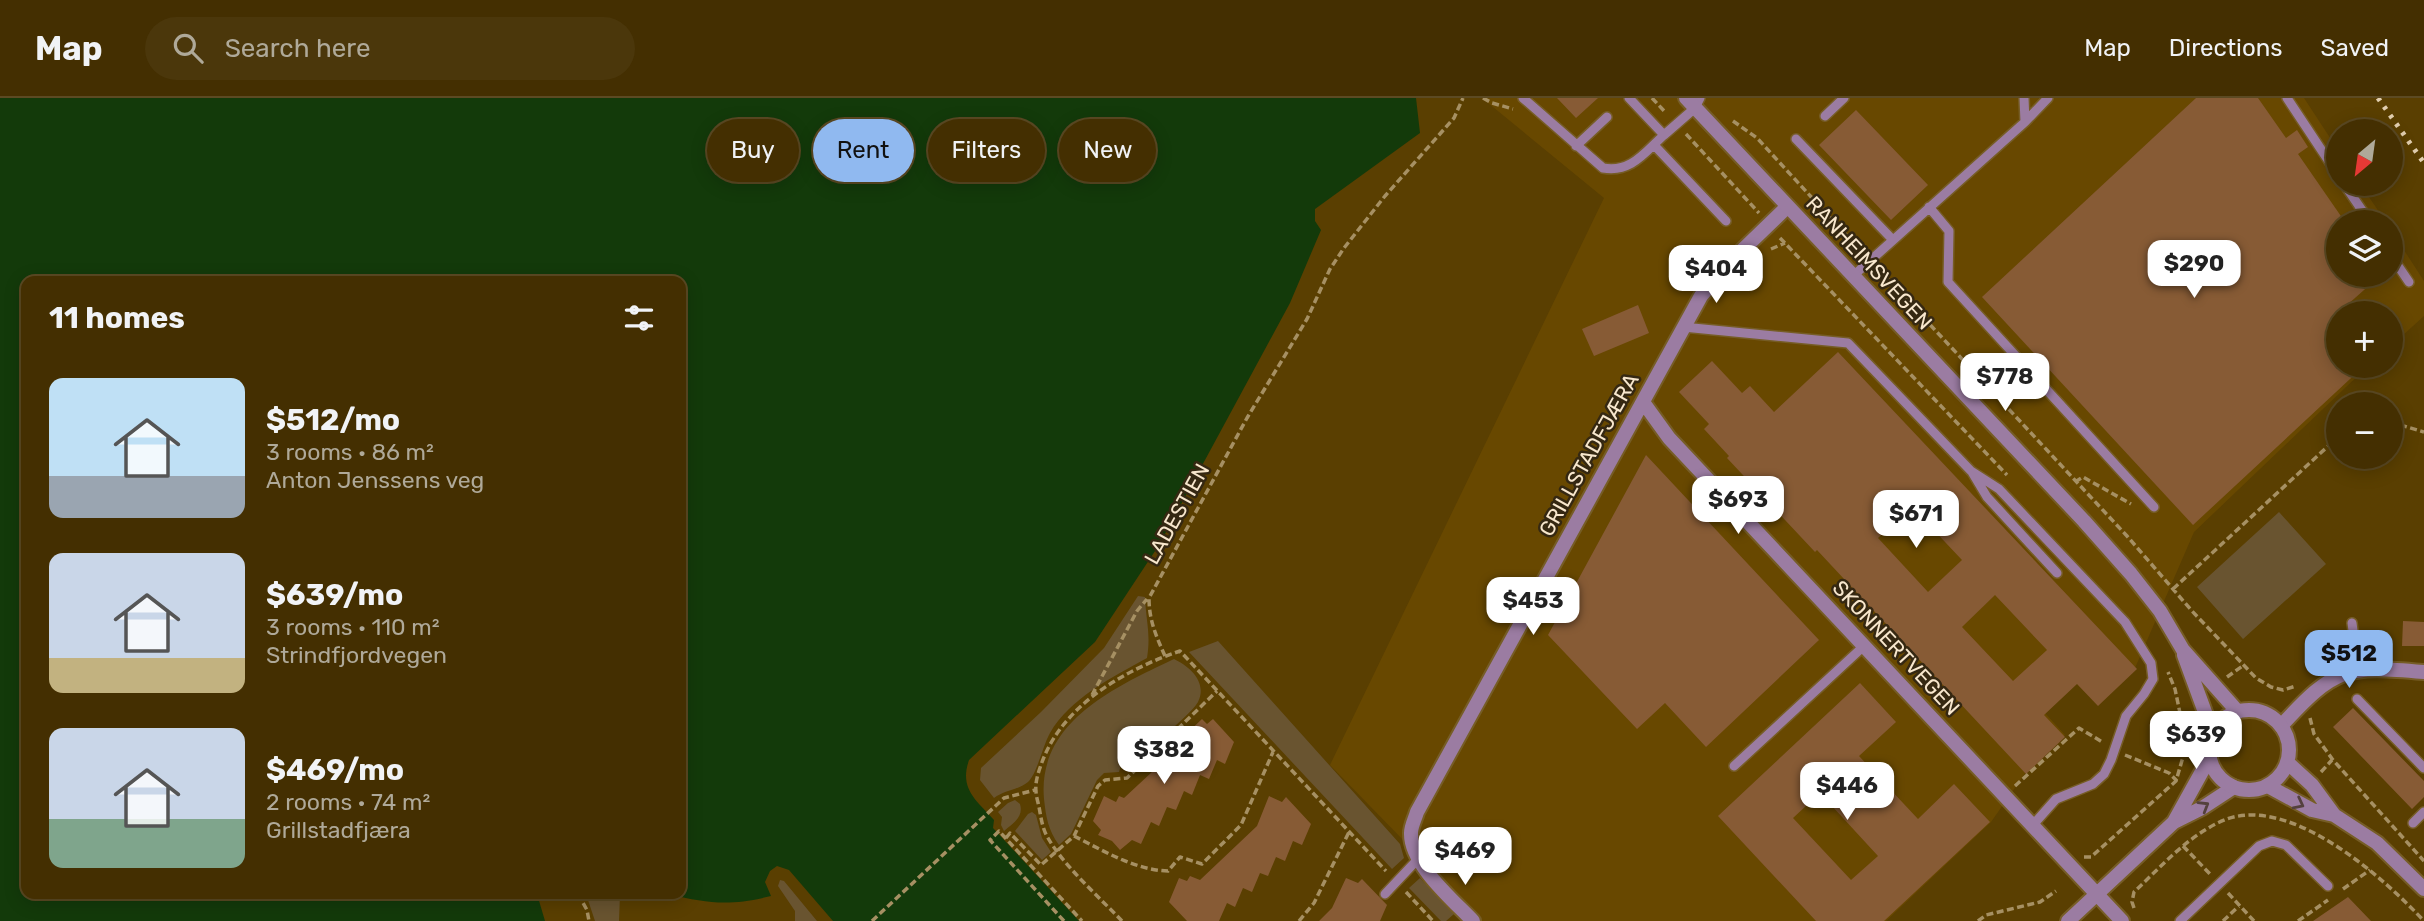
<!DOCTYPE html>
<html lang="en">
<head>
<meta charset="utf-8">
<style>
  :root { --surface:#442f01; --page:#4b370b; --text:#f1f3f6; --muted:#afa999; --line:#5c4a23; --accent:#90b9f0 }
  body { margin:0; font-family:Rubik,sans-serif; background:var(--page); color:var(--text); height:100vh; display:flex; flex-direction:column; font-size:26px; white-space:nowrap }
  * { box-sizing:border-box; margin:0 }
  p { font-size:23px; color:var(--muted) }
  .icon { flex:none; width:38px; height:38px; fill:none; stroke:currentColor; stroke-width:2; stroke-linecap:round; stroke-linejoin:round }
  .map { position:relative; flex:1; overflow:hidden }
  .details { position:absolute; left:21px; top:178px; width:665px; height:623px; display:flex; flex-direction:column; background:var(--surface); border-radius:14px; box-shadow:0 4px 18px #0003,0 0 0 2px var(--line) }
  .details>* { flex:none }
  .hud { position:absolute; left:707px; top:21px; width:665px; height:63px; display:flex; gap:14px }
  .needle { width:46px; rotate:209deg }
  .buttons { position:absolute; left:2326px; top:21px; display:grid; gap:14px }
  .buttons a { display:grid; place-items:center; width:77px; height:77px; border-radius:50%; background:var(--surface); box-shadow:0 4px 18px #0003,0 0 0 2px var(--line); font-size:35px }
  .price { position:absolute; translate:-50% -60px; padding:0 16px; border-radius:14px; background:#fff; color:#222; font-size:23px; line-height:46px; filter:drop-shadow(0 2px 4px #0008) }
  .price::after { content:''; position:absolute; left:50%; top:42px; width:21px; height:16px; margin-left:-10px; background:inherit; clip-path:polygon(0 0,100% 0,50% 100%) }
  .price.selected { background:var(--accent); color:#111 }
  ul { padding:0; list-style:none }
  li { display:flex; align-items:center; gap:21px; height:175px; padding:0 28px }
  li span { display:grid; place-items:center; flex:none; width:196px; height:140px; border-radius:14px; color:#555 }
  li>.icon { margin-inline-start:auto }
  span .icon { width:84px; height:84px; fill:#fffc; stroke-width:1 }
  li b { font-size:30px }
  h2 { display:flex; justify-content:space-between; align-items:center; height:84px; padding:0 28px; font-size:30px }
  .pill { padding:0 24px; border-radius:32px; background:var(--surface); box-shadow:0 4px 18px #0003,0 0 0 2px var(--line); font-size:24px; line-height:63px }
  .pill.selected { background:var(--accent); color:#111 }
  header { display:flex; align-items:center; gap:42px; box-sizing:border-box; height:98px; padding:0 35px; background:var(--surface); border-bottom:2px solid var(--line) }
  header strong { font-size:33px }
  nav { display:flex; gap:38px; margin-inline-start:auto; font-size:24px }
  .search { width:490px; height:63px; background:var(--page); display:flex; align-items:center; gap:18px; box-sizing:border-box; padding:0 24px; border-radius:38px; color:var(--muted); font-size:26px }
  .map>svg:first-child { display:block }
</style>
</head>
<body>
<header>
<strong>Map</strong>
<div class="search"><svg class="icon" aria-label="search" viewBox="0 0 24 24"><circle cx="10" cy="10" r="6"/><path d="M15 15l6 6"/></svg>Search here</div>
<nav><a>Map</a><a>Directions</a><a>Saved</a></nav>
</header>
<div class="map">
<svg width="2424" height="823" viewBox="0 0 2424 823">
  <rect width="100%" height="100%" fill="#5a3f01"/>
  <path fill="#684800" d="M1482 0H2304L2338 52V86H2360L2386 124H2338V177H2390L2391 132 2424 183V218L2391 248 2390 215H2338V268H2368L2194 434 2135 570 2078 583 2045 615 2065 637 2026 674 1991 724 1886 823H1482L1330 667 1604 100Z"/>
  <path fill="#695430" d="M2279 414 2326 466 2243 541 2197 489Z
    M1138 498 1145 499C1146 523 1151 536 1147 560 1113 579 1070 600 1050 635 1043 647 1037 676 1028 684 1018 692 1005 692 994 700L980 682 981 670 1041 614 1104 550Z
    M1218 543 1400 746 1404 760 1392 771 1189 554Z
    M1174 561C1189 568 1208 584 1198 604 1193 613 1168 634 1159 643L1149 640 1121 667 1119 674 1104 675 1097 682 1071 736 1059 747C1048 732 1046 719 1044 701 1037 624 1115 589 1174 561Z
    M1015 702 1020 706C1024 719 1013 725 1004 733L1001 727 1002 719 998 714 1008 705Z
    M1032 714 1036 717 1042 740 1051 754 1042 762 1015 733 1028 716Z
    M1420 780 1454 816 1446 823H1441L1409 790Z
    M780 782 784 783 817 823H795V813L778 788Z
    M586 796H620L619 823H595Z"/>
  <path fill="#133a0a" d="M0 0H1416L1420 35 1315 111V123L1321 132 1290 205 1159 447 1095 544 969 662C959 691 976 702 994 722L993 730 1079 823H833L789 772 777 768 770 773 765 784 771 798C731 808 709 806 669 796H681V184H26V796H537L545 823H0Z"/>
  <path fill="#875b35" fill-rule="evenodd" d="M1557 0H1598L1576 20Z
    M2196 0H2258L2286 40 2297 32 2308 49 2298 56 2345 124H2338V177H2381L2338 215V268H2364L2193 427 1982 199Z
    M1856 12 1928 87 1891 122 1819 47Z
    M1638 207 1649 235 1594 258 1582 231Z
    M1838 254 2137 571 2098 608 2077 586 2044 617 2065 639 2026 676 1817 452 1815 454 1727 360 1729 358 1704 331 1709 326 1679 294 1712 263 1742 295 1750 288 1774 314ZM1912 409 1962 462 1928 494 1878 440ZM1995 497 2047 552 2013 583 1962 529Z
    M1646 357 1819 542 1706 649 1665 605 1637 631 1548 537Z
    M2403 523 2424 524V548H2402Z
    M1860 585 1896 624 1859 658 1918 721 1954 686 1990 724 1884 823H1816L1718 718ZM1820 695 1878 758 1851 782 1793 720Z
    M2353 610 2424 683V699L2412 711 2333 629Z
    M1202 621 1207 626 1213 621 1234 644 1225 666 1217 662 1209 681 1200 677 1192 697 1184 693 1176 712 1167 709 1159 728 1151 724 1141 746 1132 742 1120 752 1112 743 1098 737 1101 732 1093 723 1104 698 1116 704 1119 698 1124 700 1181 647 1182 640Z
    M1269 698 1282 704 1286 699 1311 726 1302 747 1293 743 1285 763 1276 759 1268 778 1260 775 1252 794 1243 790 1235 809 1227 805 1219 823H1187L1169 804 1179 780 1187 783 1190 778 1200 782 1257 728Z
    M1346 780 1358 785 1362 781 1387 807 1380 823H1319L1332 810Z
    M2348 799 2371 823H2313Z"/>
  <g fill="none" stroke-linecap="round" stroke-linejoin="round">
    <defs>
      <path id="service" d="M1523 0 1603 70C1631 75 1644 55 1664 37
        M1629 0 1664 37 1695 10 1700 0
        M2024 0 2025 24
        M2287 0 2338 77
        M1825 18 1844 0
        M1796 41 1892 141
        M1654 47 1726 123
        M1576 48 1607 19
        M2344 86 2370 124
        M1929 109 1949 133 1948 184 2154 409
        M2390 156 2409 184
        M1853 178 2025 24 2048 0
        M1683 229 1848 245 1971 373 1999 391 2125 524 2151 565 2153 581 2144 596 2126 618 2111 662 2104 676 2093 686 2056 701 2033 727
        M1972 374 1987 399 2057 475
        M2352 525 2358 571
        M2357 601 2424 670
        M1734 668 1865 547
        M2413 725 2424 714
        M1385 796 1418 761
        M2180 823 2259 748 2272 743 2286 747 2328 788"/>
      <path id="minor" d="M1643 304 1669 340 2122 823
        M2281 628C2335 569 2346 567 2424 574
        M2174 724 2202 710 2234 689
        M1473 823C1453 802 1410 766 1411 735 1411 728 1415 721 1417 714L1701 198 1728 166 1787 109
        M2068 823 2174 724 2210 659"/>
      <path id="tertiary" d="M1686 0 2084 423 2131 476 2160 513 2183 552 2238 614
        M2184 557 2213 636
        M2209 652a40 40 0 1 1 80 0a40 40 0 1 1-80 0Z
        M2288 665 2312 687 2334 717
        M2268 688 2312 712 2334 717 2377 745 2424 791"/>
    </defs>
    <use href="#service" stroke="#765d26" stroke-width="12"/>
    <use href="#minor" stroke="#765d26" stroke-width="18"/>
    <use href="#tertiary" stroke="#765d26" stroke-width="18"/>
    <path stroke="#a69063" stroke-width="3.5" stroke-dasharray="7 3.5" stroke-linecap="butt" d="M1483 0 1492 5 1513 11
      M1652 0 1666 15
      M1733 23 1757 40 1860 152
      M1686 36 1759 115
      M1780 140 2007 377
      M1771 151 1785 145
      M1880 173 2127 438 2192 513 2256 580 2271 589 2283 592 2296 588
      M2390 324 2424 334
      M2075 384 2083 379 2131 406
      M2173 491 2338 339
      M1165 558C1156 538 1149 522 1149 500L1247 320 1307 221 1330 171 1344 150 1385 98 1454 20 1463 0
      M2227 579 2244 567
      M1092 597 1137 513 1147 501
      M2310 620 2314 636 2333 662 2424 763
      M2125 657 2169 675 2177 683
      M2321 674 2332 662
      M2015 688 2079 630 2104 645
      M1074 738C1104 753 1135 772 1168 773L1180 759 1202 766 1241 727 1273 654
      M1006 740 1010 735 1041 767 1074 738 1098 688 1105 682 1127 680 1217 593
      M2183 748 2211 777
      M2084 759H2091L2176 683 2183 659 2185 639 2175 591 2168 574
      M2343 791 2370 772
      M1406 794 1433 823
      M2228 795 2254 823
      M578 796 587 812 589 823
      M2134 810 2132 804 2134 794C2162 768 2190 735 2227 721 2292 698 2383 779 2424 823
      M872 823 1004 700 1035 692
      M1064 823 990 742 999 733 1082 823
      M1122 823C1099 799 1064 768 1048 740 1042 730 1041 719 1039 709 1038 704 1036 698 1036 693 1035 685 1038 675 1041 667 1061 608 1124 572 1180 553L1386 773
      M1299 823 1314 805 1349 734
      M1978 823 1986 817 2040 804 2056 793
      M2223 823 2239 808
      M2298 823 2328 802"/>
    <use href="#service" stroke="#9b7ca2" stroke-width="9"/>
    <use href="#minor" stroke="#9b7ca2" stroke-width="14"/>
    <use href="#tertiary" stroke="#9b7ca2" stroke-width="14"/>
    <path stroke="#e1ceaf" stroke-width="5" stroke-dasharray="3.5 7" stroke-linecap="butt" d="M2378 0 2424 65"/>
  </g>
  <defs><path id="oneway-chevron" d="M-2-3.5L2.5 0L-2 3.5" fill="none" stroke-width="1.6" stroke-linecap="round" stroke-linejoin="round" transform="scale(1.75)"/></defs>
  <g stroke="#54413d">
    <use href="#oneway-chevron" transform="translate(2299 706) rotate(27)"/>
    <use href="#oneway-chevron" transform="translate(2204 708) rotate(-31)"/>
  </g>
  <g text-anchor="middle" stroke-width="5" stroke-linejoin="round" paint-order="stroke">
    <g font-size="21" fill="#f8e7cd" stroke="#352812">
      <text transform="translate(1869 165) rotate(47)" y="7">RANHEIMSVEGEN</text>
      <text transform="translate(1589 357) rotate(-61)" y="7">GRILLSTADFJÆRA</text>
      <text transform="translate(1177 416) rotate(-61)" y="7">LADESTIEN</text>
      <text transform="translate(1896 550) rotate(47)" y="7">SKONNERTVEGEN</text>
    </g>
  </g>
</svg>
<div class="buttons">
<a><svg class="needle" viewBox="-14 -14 28 28"><path d="M0-13l5 13h-10z" fill="#e53935"/><path d="M0 13l5-13h-10z" fill="#afa999"/></svg></a>
<a><svg class="icon" aria-label="layers" viewBox="0 0 24 24"><path d="M12 4l9 5-9 5-9-5zM3 14l9 5 9-5"/></svg></a>
<a>+</a>
<a>−</a>
</div>
<b class="price" style="left:2194px;top:202px">$290</b>
<b class="price" style="left:1716px;top:207px">$404</b>
<b class="price" style="left:2005px;top:315px">$778</b>
<b class="price" style="left:1738px;top:438px">$693</b>
<b class="price" style="left:1916px;top:452px">$671</b>
<b class="price" style="left:1533px;top:539px">$453</b>
<b class="price selected" style="left:2349px;top:592px">$512</b>
<b class="price" style="left:2196px;top:673px">$639</b>
<b class="price" style="left:1164px;top:688px">$382</b>
<b class="price" style="left:1847px;top:724px">$446</b>
<b class="price" style="left:1465px;top:789px">$469</b>
<div class="hud">
<a class="pill">Buy</a>
<a class="pill selected">Rent</a>
<a class="pill">Filters</a>
<a class="pill">New</a>
</div>
<section class="details">
<h2>11 homes<svg class="icon" aria-label="filters" viewBox="0 0 24 24"><path d="M4 7h16M4 17h16"/><circle cx="9" cy="7" r="2"/><circle cx="15" cy="17" r="2"/></svg></h2>
<ul>
<li><span style="background:linear-gradient(#bfe0f5 70%,#9aa5b1 0)"><svg class="icon" aria-label="home" viewBox="0 0 24 24"><path d="M3 11l9-7 9 7M6 9v11h12V9"/></svg></span><div><b>$512/mo</b><p>3 rooms · 86 m²</p><p>Anton Jenssens veg</p></div></li>
<li><span style="background:linear-gradient(#c9d6e8 75%,#c2b280 0)"><svg class="icon" aria-label="home" viewBox="0 0 24 24"><path d="M3 11l9-7 9 7M6 9v11h12V9"/></svg></span><div><b>$639/mo</b><p>3 rooms · 110 m²</p><p>Strindfjordvegen</p></div></li>
<li><span style="background:linear-gradient(#c9d6e8 65%,#7fa58c 0)"><svg class="icon" aria-label="home" viewBox="0 0 24 24"><path d="M3 11l9-7 9 7M6 9v11h12V9"/></svg></span><div><b>$469/mo</b><p>2 rooms · 74 m²</p><p>Grillstadfjæra</p></div></li>
</ul>
</section>
</div>
</body>
</html>
